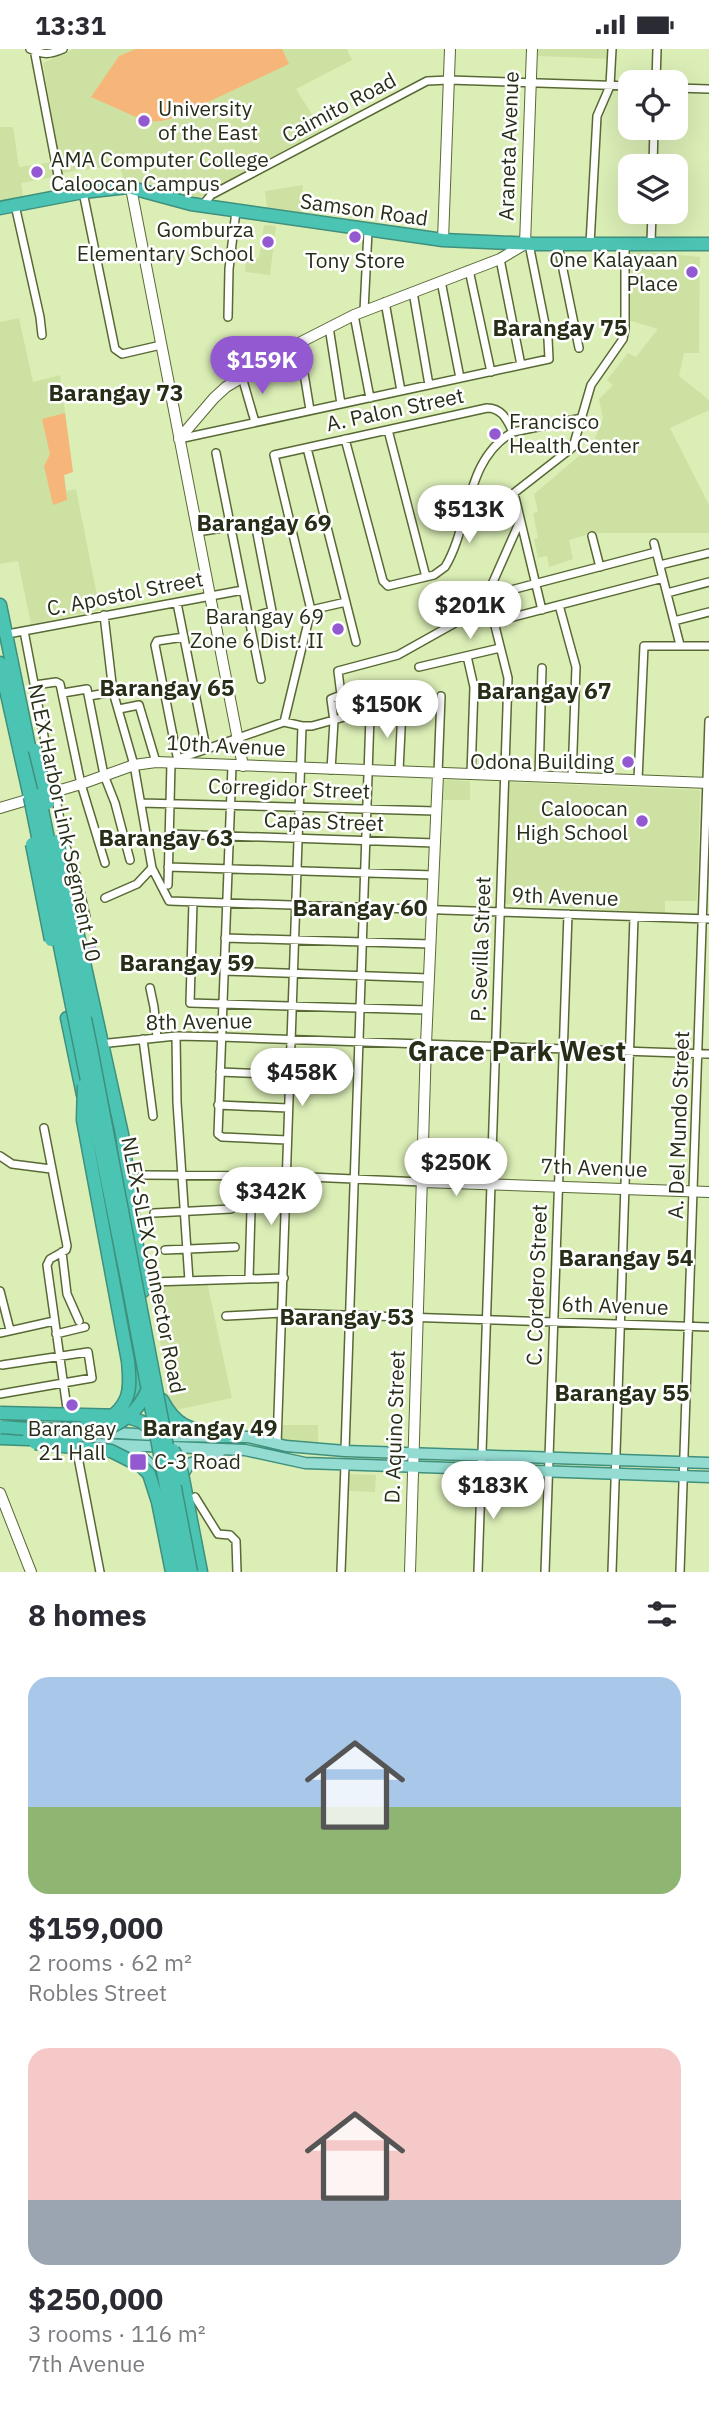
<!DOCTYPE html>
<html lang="en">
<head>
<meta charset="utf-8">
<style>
  :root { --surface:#fff; --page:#f2f2f3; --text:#2b2b33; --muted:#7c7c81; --accent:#9259d1 }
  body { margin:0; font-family:"IBM Plex Sans",sans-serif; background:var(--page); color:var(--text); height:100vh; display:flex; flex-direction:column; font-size:26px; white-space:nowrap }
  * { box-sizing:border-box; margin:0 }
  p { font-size:23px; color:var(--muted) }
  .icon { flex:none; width:38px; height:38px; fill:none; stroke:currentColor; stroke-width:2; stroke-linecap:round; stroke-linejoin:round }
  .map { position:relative; height:1523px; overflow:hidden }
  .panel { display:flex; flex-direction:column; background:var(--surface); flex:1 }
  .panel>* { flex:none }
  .controls { position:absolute; left:618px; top:21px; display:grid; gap:14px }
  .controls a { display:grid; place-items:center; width:70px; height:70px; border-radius:14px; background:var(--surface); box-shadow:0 7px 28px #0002; font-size:35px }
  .price { position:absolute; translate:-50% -60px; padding:0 16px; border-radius:24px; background:#fff; color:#222; font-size:23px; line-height:46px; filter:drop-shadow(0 2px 4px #0008) }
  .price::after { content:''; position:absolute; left:50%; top:42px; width:21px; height:16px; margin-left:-10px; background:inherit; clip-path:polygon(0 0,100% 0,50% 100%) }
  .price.on { background:var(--accent); color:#fff }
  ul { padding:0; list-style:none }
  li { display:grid; align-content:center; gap:14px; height:371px; padding:0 28px }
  li span { display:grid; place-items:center; height:217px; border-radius:21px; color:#555 }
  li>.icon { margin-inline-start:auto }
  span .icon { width:126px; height:126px; fill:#fffc; stroke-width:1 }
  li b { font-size:30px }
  h2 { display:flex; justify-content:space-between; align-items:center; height:84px; padding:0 28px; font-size:30px }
  .status { display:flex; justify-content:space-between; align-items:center; height:49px; padding:0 35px; background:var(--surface); direction:ltr }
  .status svg { height:19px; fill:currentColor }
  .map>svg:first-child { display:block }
</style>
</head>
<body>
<div class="status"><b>13:31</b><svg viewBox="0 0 49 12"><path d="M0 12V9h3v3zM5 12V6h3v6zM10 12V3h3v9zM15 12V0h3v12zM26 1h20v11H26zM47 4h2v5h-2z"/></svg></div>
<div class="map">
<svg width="709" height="1523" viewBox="0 0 709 1523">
  <rect width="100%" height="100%" fill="#dbeeb6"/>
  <path fill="#cde2a2" d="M74 0H347L352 11 296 40 323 83 192 152 123 130 120 116 61 124 43 14Z
    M537 0H613V10L537 7Z
    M0 78H13L19 118 52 113 54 128 21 134 23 147 0 152Z
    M303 136 301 164 267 160 265 142Z
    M264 176 276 177 270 226 245 223 246 209 259 210Z
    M628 201 700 208 699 304H684L679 327 709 351V361L670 379 709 456V484H593L569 491 573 510 549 518 547 507 538 509 534 490 538 489 533 464 538 463 534 445 592 396 603 370 599 350 613 336 607 331 628 304 636 308 658 280 628 271Z
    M19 269 33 333 60 326 73 423 64 426 66 442 76 440 100 561 31 575 18 512 0 515V273Z
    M441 731 470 732V751H441Z
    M508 733 700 741 697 852H665V864L504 855Z
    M207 1233 232 1349 171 1362 151 1235Z
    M282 1376H318V1395L287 1393 282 1390Z
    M349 1425 376 1426 375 1443 349 1442Z"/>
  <path fill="#f6b67a" d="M136 0H282L289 15 174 69 161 72 147 73 91 48 119 7Z
    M65 364 73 423 64 426 67 451 53 456 44 417 50 405 42 370Z"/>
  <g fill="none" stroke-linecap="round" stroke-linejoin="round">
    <path stroke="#a485cd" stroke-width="2" d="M86 901 95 898"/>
    <defs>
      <path id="street" d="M30 0C44 6 49 6 63 0
        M34 0 62 147
        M656 33 657 0
        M676 39 709 40
        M653 117 654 79
        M83 143 115 300 122 305 161 296
        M15 156 40 268 42 286
        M202 157 211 146 427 32 449 31 630 37
        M651 194 652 163
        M590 195 597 67 610 37 612 0
        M558 196 579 299
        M500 210 521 316
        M469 221 491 323
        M441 232 460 329
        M413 243 429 336
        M385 253 401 342
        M364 262 368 182
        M354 266 370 349
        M228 268 229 220 236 162
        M329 278 341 355
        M299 294 310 361
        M242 328 255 373
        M388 381 426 528
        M179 390 549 310 548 290 529 195
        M345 390 383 532 388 537 434 526 445 518C471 475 464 411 513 383L582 369
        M307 399 356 593
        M216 404 261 630
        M263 478 290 472
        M197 483 255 474 272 562 249 569
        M592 487 600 518
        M654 494 680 596
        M660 516 709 504
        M511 541 656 503
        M667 544 709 533
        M177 554 206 699
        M559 556 576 618 572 729
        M311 561 346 553
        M542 561 514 444 573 398 591 336 623 290 625 280V197
        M104 566 113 643 134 716 152 819 169 852 709 870
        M674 572 709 563
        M24 582 64 792 77 829 86 868
        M13 584 243 541
        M467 607 474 638 471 726
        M419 618 500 599
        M35 636 56 633 60 635 81 735 105 814
        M63 644 87 640 104 726 115 754 130 811
        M89 647 113 643
        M119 660 139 656 156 713
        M284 673 311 561 274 406 487 359C502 359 507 371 513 383
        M178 710 284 673 302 677H312L348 667 346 649 341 646 338 622 398 606 473 564 493 533 520 472
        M178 712 155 596 157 592 184 588
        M232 717 218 1085 222 1088 287 1091
        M331 721 334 672 331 650 341 646
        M399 722 402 660
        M438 725 441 647
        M539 728 542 619
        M638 731 644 597H709
        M141 754 436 762
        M170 785 435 794
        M168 818 434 826
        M168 836 171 714
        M105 849 137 835 152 819
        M193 853 190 954 428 961
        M225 889 431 895
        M224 922 429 929
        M150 939 154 958 157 989
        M176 987 177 1053 189 1232
        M143 990 153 1067
        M109 994 176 987 221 988 709 1005
        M220 1023 289 1026
        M218 1056 288 1059
        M44 1079 67 1197 66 1201 50 1210 47 1216 70 1381
        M0 1107 12 1115 51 1120
        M142 1126 286 1127 422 1133
        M154 1164 231 1160
        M165 1201 235 1198
        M62 1203 67 1245 79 1272
        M249 1230 252 1127
        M151 1233 284 1229
        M0 1242 10 1281
        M226 1267 282 1264 709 1278
        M0 1284 54 1272
        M56 1285 85 1278
        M0 1345 92 1329 88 1303 2 1316
        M277 1395 302 677
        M345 1402 370 667
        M78 1408 100 1523
        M195 1448 218 1485 230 1486 236 1492 237 1523
        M341 1523 345 1416
        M478 1523 508 629 494 573 663 529
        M545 1523 568 865
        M612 1523 634 868
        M680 1523 709 672"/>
      <path id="secondary" d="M131 139 243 717
        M443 191 450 0
        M179 390 214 349 226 338 299 294 354 266 500 210 525 195 532 0
        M0 759 81 735 134 716 156 713 709 734
        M422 1133 709 1143
        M0 1444 31 1523
        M410 1523 426 995 438 725"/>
      <path id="primary" d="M101 1383 169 1387 248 1388 286 1397 345 1402 709 1414
        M97 1395 245 1401 305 1414 709 1428
        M125 1401C144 1406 153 1416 162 1433
        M181 1429 189 1415 220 1402"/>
      <path id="highway" d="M0 159 83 143 128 138 191 155 443 191 535 195H709
        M0 556 39 746
        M0 614 30 748
        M95 963 122 1085 143 1242
        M67 969 83 1046
        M98 1119 120 1224
        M162 1351C178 1382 195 1380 226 1387
        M121 1368C134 1356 138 1342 140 1325
        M0 1389 28 1390
        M183 1430 201 1523"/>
    </defs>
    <use href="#street" stroke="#596935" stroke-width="10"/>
    <use href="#secondary" stroke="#596935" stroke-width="12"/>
    <use href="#primary" stroke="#3f907d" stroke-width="13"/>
    <use href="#highway" stroke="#3f907d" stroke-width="15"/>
    <use href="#street" stroke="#fff" stroke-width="7"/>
    <use href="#secondary" stroke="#fff" stroke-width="10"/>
    <use href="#primary" stroke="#94dcd2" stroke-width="10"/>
    <use href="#highway" stroke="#4cc4b4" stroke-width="12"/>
    <defs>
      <path id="highway-bridge" d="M35 701 48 754
        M39 746 91 999 191 1523
        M30 748 129 1240 182 1523
        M57 792 95 963
        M32 795 51 891
        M0 1364 125 1367 140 1372 159 1385
        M1 1378C36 1380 108 1391 126 1350 131 1339 129 1324 128 1312L83 1071 84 1036
        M28 1390C73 1387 127 1390 148 1340
        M35 1394 111 1402 141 1417 149 1425 158 1453 172 1523
        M173 1401 179 1411 183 1430"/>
    </defs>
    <use href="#highway-bridge" stroke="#3f907d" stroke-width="15" stroke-linecap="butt"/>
    <use href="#highway-bridge" stroke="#4cc4b4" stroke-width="12"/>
  </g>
  <g fill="#9259d1" stroke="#fff" stroke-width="2.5">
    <circle cx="144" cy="72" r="7"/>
    <circle cx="37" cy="123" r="7"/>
    <circle cx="355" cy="188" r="7"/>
    <circle cx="268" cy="193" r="7"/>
    <circle cx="692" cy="223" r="7"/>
    <circle cx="495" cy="385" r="7"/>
    <circle cx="338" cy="580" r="7"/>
    <circle cx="628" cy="713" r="7"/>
    <circle cx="642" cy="772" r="7"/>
    <circle cx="72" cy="1356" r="7"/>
    <rect x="129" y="1404" width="18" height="18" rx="3.5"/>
  </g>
  <g text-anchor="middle" stroke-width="5" stroke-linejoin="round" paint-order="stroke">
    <g font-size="21" fill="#272e18" stroke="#fff">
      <text transform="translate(339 59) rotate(-28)" y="7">Caimito Road</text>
      <text transform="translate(509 97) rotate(-88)" y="7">Araneta Avenue</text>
      <text transform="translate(364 161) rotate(8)" y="7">Samson Road</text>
      <text transform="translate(395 361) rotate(-12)" y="7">A. Palon Street</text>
      <text transform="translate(125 545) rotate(-11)" y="7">C. Apostol Street</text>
      <text transform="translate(226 697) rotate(3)" y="7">10th Avenue</text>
      <text transform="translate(289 740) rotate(2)" y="7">Corregidor Street</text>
      <text transform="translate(324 773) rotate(2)" y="7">Capas Street</text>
      <text transform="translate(64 774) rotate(78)" y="7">NLEX Harbor Link Segment 10</text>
      <text transform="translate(565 848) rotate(2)" y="7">9th Avenue</text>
      <text transform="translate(481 900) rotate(-88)" y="7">P. Sevilla Street</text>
      <text transform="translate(199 973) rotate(-1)" y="7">8th Avenue</text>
      <text transform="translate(679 1076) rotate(-88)" y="7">A. Del Mundo Street</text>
      <text transform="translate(594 1119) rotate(2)" y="7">7th Avenue</text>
      <text transform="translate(153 1216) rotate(79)" y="7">NLEX-SLEX Connector Road</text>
      <text transform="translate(537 1236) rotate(-88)" y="7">C. Cordero Street</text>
      <text transform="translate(615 1257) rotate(2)" y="7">6th Avenue</text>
      <text transform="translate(395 1378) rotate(-88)" y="7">D. Aquino Street</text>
    </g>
    <g font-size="21" fill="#272e18" stroke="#fff" text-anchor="end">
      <text x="158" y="67" text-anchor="start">University<tspan x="158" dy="24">of the East</tspan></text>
      <text x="51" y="118" text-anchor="start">AMA Computer College<tspan x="51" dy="24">Caloocan Campus</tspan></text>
      <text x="254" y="188">Gomburza<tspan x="254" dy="24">Elementary School</tspan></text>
      <text x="678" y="218">One Kalayaan<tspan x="678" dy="24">Place</tspan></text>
      <text x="355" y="219" text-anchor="middle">Tony Store</text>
      <text x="509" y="380" text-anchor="start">Francisco<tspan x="509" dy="24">Health Center</tspan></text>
      <text x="324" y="575">Barangay 69<tspan x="324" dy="24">Zone 6 Dist. II</tspan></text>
      <text x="614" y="720">Odona Building</text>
      <text x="628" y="767">Caloocan<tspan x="628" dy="24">High School</tspan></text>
      <text x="72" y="1387" text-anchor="middle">Barangay<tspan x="72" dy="24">21 Hall</tspan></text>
      <text x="154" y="1420" text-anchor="start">C-3 Road</text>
    </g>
    <g font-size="23" font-weight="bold" fill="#272e18" stroke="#fff">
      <text x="560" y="287">Barangay 75</text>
      <text x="116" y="352">Barangay 73</text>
      <text x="264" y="482">Barangay 69</text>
      <text x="167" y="647">Barangay 65</text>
      <text x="544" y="650">Barangay 67</text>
      <text x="166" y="797">Barangay 63</text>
      <text x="360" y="867">Barangay 60</text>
      <text x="187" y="922">Barangay 59</text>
      <text x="626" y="1217">Barangay 54</text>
      <text x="347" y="1276">Barangay 53</text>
      <text x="622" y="1352">Barangay 55</text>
      <text x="210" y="1387">Barangay 49</text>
    </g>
    <g font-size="28" font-weight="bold" fill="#272e18" stroke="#fff">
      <text x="517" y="1012">Grace Park West</text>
    </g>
  </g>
</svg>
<div class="controls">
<a><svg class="icon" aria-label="locate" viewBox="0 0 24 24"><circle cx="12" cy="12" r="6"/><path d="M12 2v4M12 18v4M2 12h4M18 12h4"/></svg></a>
<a><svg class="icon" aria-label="layers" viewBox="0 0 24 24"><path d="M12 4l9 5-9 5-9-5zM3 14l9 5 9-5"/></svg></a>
</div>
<b class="price on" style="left:262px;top:347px">$159K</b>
<b class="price" style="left:469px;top:496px">$513K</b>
<b class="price" style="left:470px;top:592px">$201K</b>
<b class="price" style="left:387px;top:691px">$150K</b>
<b class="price" style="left:302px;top:1059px">$458K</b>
<b class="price" style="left:456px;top:1149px">$250K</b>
<b class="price" style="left:271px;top:1178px">$342K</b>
<b class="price" style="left:493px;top:1472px">$183K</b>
</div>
<section class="panel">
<h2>8 homes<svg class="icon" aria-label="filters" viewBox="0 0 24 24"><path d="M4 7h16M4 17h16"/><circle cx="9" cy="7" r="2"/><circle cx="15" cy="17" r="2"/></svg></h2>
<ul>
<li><span style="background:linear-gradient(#a9c7e8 60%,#8fb573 0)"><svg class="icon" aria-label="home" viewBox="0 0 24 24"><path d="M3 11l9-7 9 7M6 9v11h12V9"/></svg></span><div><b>$159,000</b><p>2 rooms · 62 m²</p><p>Robles Street</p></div></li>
<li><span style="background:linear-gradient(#f6c9c9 70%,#9aa5b1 0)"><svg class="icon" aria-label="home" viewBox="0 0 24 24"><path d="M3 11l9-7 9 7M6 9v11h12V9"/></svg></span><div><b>$250,000</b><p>3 rooms · 116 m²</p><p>7th Avenue</p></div></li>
</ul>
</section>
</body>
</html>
